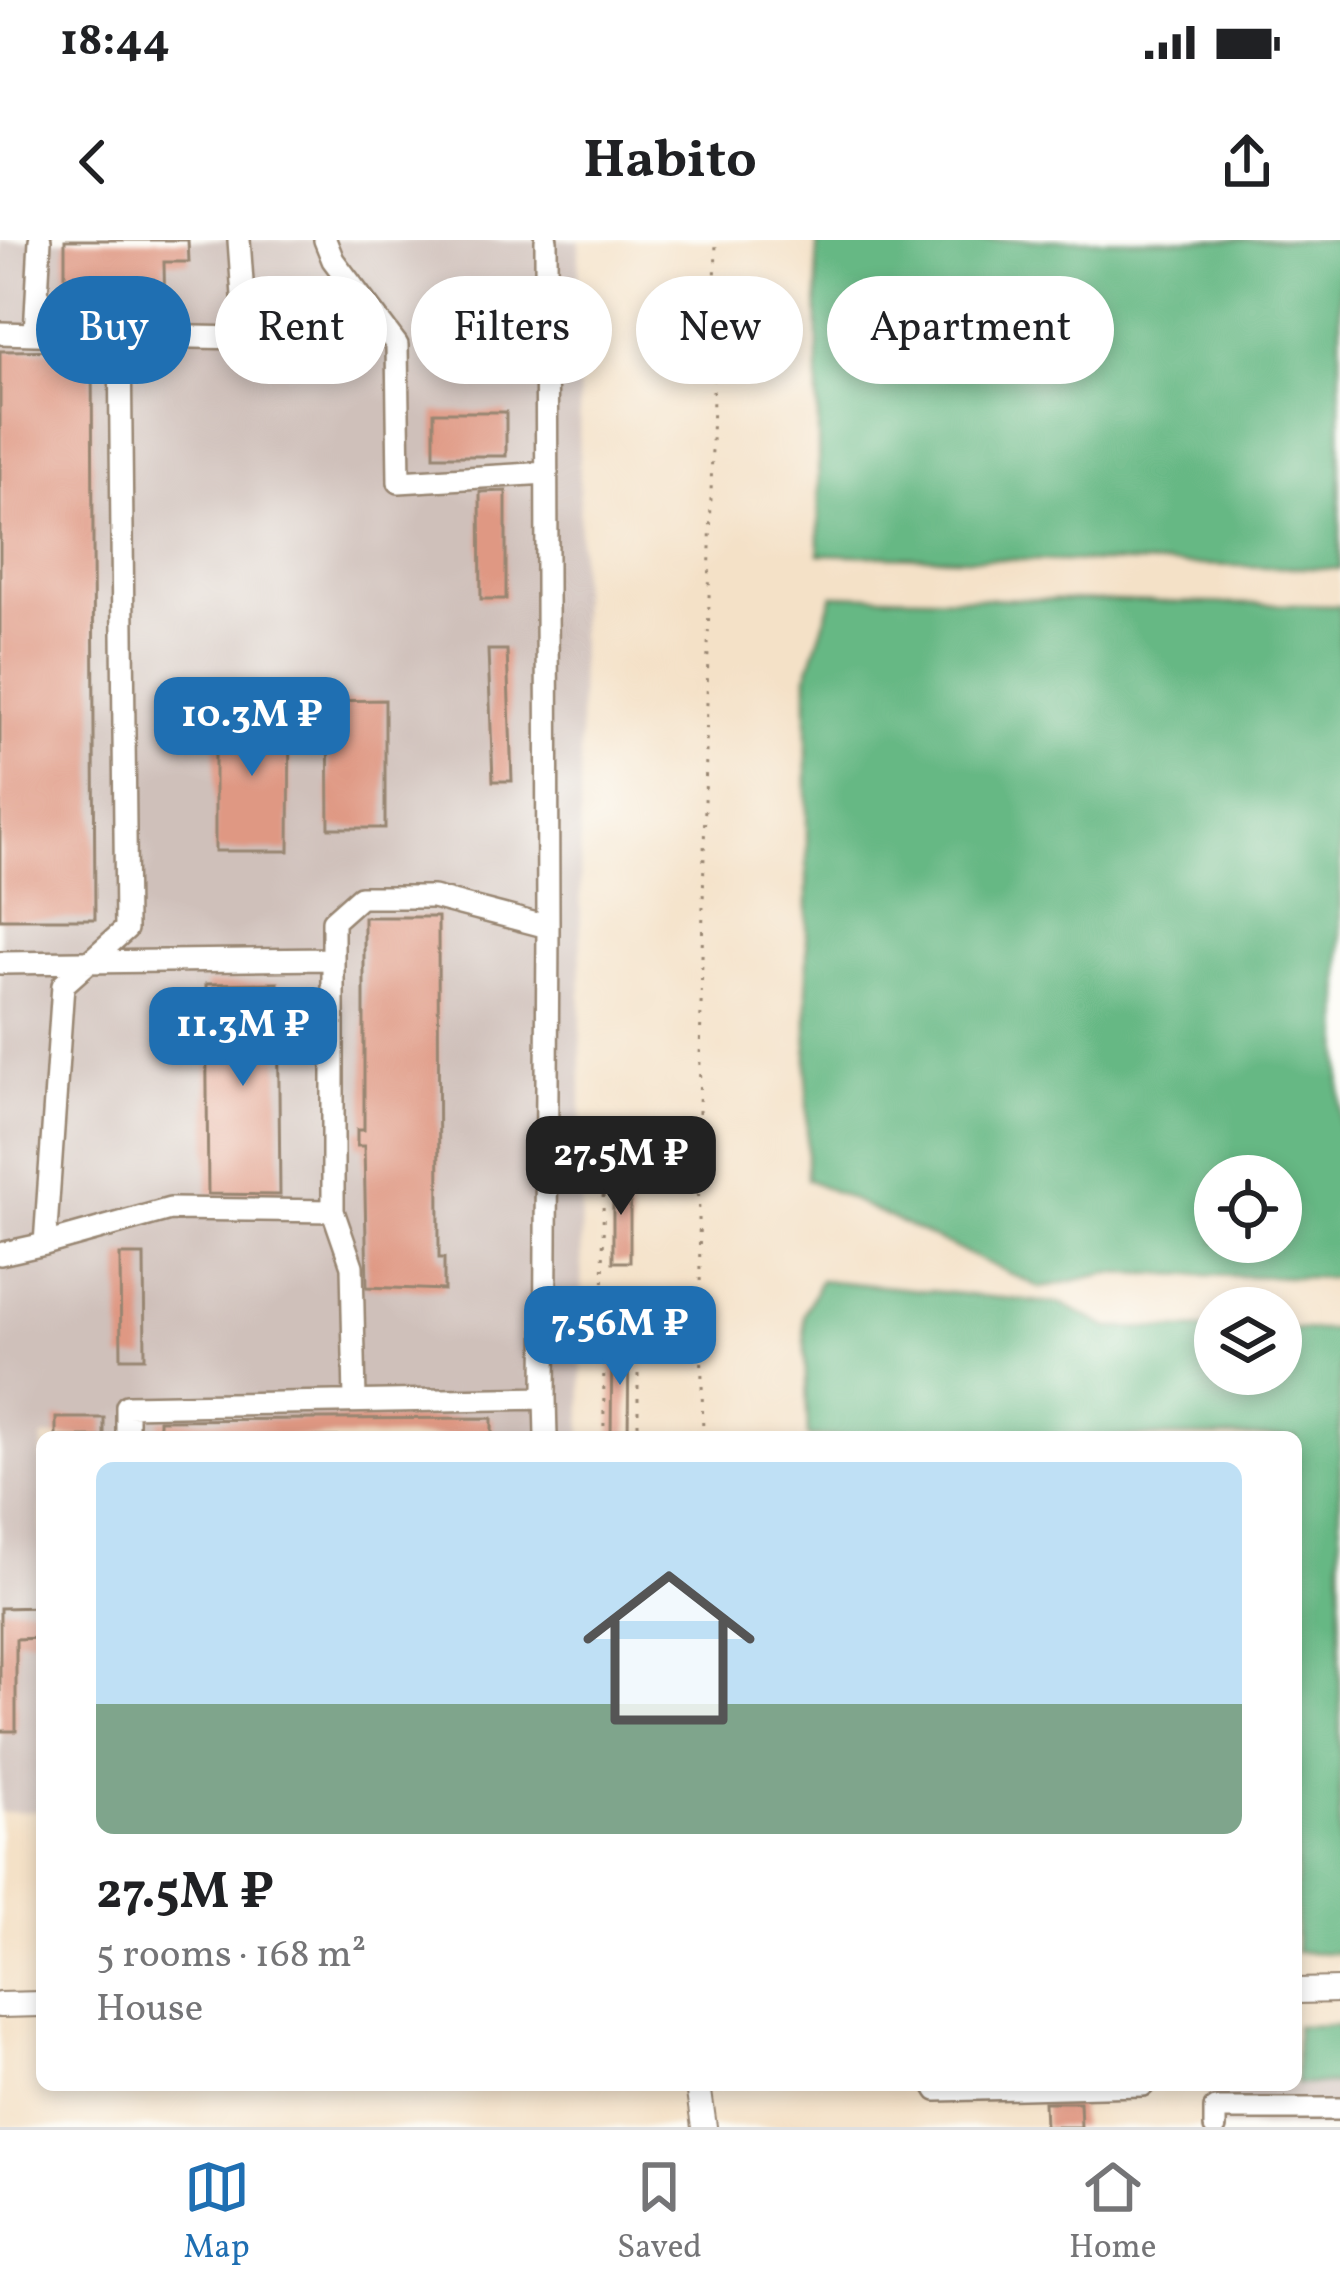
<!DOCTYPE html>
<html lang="en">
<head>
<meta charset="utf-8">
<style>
  :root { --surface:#fff; --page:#f6f6f6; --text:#202124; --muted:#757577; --line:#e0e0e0; --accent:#1f6fb2 }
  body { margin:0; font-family:Vollkorn,serif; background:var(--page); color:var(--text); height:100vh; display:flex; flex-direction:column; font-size:45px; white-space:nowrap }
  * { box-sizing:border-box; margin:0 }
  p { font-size:39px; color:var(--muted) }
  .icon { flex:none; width:66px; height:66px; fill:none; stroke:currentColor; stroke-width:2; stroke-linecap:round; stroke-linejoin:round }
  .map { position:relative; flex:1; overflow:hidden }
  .panel { position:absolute; left:36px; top:1191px; width:1266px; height:660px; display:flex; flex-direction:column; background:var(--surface); border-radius:18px; box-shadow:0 6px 18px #0003 }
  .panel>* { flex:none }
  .guide { position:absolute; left:36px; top:36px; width:1269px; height:108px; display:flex; gap:24px }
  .tools { position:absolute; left:1194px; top:915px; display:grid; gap:24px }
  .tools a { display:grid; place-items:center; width:108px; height:108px; border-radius:50%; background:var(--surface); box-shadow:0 6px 18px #0003; font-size:60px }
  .price { position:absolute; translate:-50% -102px; padding:0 27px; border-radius:24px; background:var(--accent); color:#fff; font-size:39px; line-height:78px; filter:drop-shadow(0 3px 6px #0008) }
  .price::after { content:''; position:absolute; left:50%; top:72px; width:36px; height:27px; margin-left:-18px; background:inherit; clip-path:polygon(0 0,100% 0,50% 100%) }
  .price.active { background:#222; color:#fff }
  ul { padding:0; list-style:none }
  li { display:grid; align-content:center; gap:24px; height:636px; padding:0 60px }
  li+li { border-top:3px solid var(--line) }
  li span { display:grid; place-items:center; height:372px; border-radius:18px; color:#555 }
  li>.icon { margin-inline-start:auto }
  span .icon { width:216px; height:216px; fill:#fffc; stroke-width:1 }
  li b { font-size:51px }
  .tag { padding:0 42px; border-radius:54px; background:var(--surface); box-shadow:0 6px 18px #0003; font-size:42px; line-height:108px }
  .tag.active { background:var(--accent); color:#fff }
  .status { display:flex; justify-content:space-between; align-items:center; height:84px; padding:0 60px; background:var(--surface); direction:ltr }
  .status svg { height:33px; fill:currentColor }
  header { display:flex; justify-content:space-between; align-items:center; height:156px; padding:0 60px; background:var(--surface); font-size:54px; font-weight:700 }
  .menu { display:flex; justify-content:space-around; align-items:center; height:168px; border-top:3px solid var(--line); background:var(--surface); font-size:33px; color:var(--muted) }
  .menu a { display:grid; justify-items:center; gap:6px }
  .menu .active { color:var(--accent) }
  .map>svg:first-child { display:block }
</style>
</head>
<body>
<div class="status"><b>18:44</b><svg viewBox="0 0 49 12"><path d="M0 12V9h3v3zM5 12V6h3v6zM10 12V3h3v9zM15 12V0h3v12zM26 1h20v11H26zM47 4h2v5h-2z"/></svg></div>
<header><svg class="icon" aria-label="back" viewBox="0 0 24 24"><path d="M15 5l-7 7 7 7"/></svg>Habito<svg class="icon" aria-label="share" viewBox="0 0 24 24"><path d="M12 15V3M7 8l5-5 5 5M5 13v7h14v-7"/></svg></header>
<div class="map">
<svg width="1340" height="1887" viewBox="0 0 1340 1887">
  <rect width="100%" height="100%" fill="#fdfcf7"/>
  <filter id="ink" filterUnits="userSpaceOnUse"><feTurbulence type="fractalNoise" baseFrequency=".00833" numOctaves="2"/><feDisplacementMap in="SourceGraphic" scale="24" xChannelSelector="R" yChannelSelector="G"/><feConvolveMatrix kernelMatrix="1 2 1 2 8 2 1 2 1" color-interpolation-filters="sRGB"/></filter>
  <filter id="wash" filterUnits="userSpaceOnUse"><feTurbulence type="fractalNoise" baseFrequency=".004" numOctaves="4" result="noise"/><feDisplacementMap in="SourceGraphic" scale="48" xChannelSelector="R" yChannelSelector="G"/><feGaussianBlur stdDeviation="2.7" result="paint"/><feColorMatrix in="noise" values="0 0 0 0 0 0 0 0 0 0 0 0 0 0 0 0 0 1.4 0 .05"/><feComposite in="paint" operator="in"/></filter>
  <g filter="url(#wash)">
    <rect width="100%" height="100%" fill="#f4e1c7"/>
    <path fill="#cfc0ba" d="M0 0H579L582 1197H42V1571L0 1572Z
      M1296 1838H1340V1887H1208V1845H1296Z"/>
    <path fill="#66b884" stroke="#507151" stroke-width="3" fill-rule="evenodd" d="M817 0H1340V329L819 314Z
      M833 355 1340 366V1038L1108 1033 1041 1048 807 939V435ZM1281 936V1002H1215V936Z
      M820 1040 1062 1064 1109 1088 1215 1089V1134H1281V1090H1340V1713L1296 1712V1197H808L804 1075Z
      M1340 1785V1844H1296V1786Z"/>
    <g id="blocks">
      <path fill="#df9883" d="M65 0H188L189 22H164L165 81H132V68L87 69V40H65Z
        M92 110 95 679H0V111Z
        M434 172H506V216H434Z
        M506 251V359H481L480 252Z
        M488 410H507L512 541H493Z
        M385 460V588H329L328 461Z
        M215 467H290L289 611H215Z
        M364 677H438L439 1018H444V1050L367 1047 364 906H357V890H364Z
        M278 743 280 955 208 954 206 744Z
        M613 934 630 935V1022H613Z
        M120 1015H144L145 1118H121Z
        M612 1099H629L628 1197H611Z
        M56 1178H104V1197H56Z
        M492 1178V1197H159V1180Z
        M42 1367V1398L16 1399V1491H0V1368Z
        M1044 1862H1080L1081 1887H1045Z"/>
    </g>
  </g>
  <g filter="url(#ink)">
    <use href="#blocks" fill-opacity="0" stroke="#988672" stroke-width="3"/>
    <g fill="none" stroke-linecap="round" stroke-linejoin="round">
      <defs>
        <path id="minor" d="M40 0 35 94 246 98 239 0
          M325 0 333 20 397 105 399 242 547 233
          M0 93 35 94
          M0 723 333 719
          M333 971V681L360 657H433L548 687 546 0
          M45 1004 170 969 333 971 352 1026 355 1160
          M0 1014 45 1004 63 745 126 689 120 97
          M545 1158 548 687
          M127 1197V1166L545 1158 546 1197
          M934 1845 937 1850 1143 1845
          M1215 1887V1869H1340"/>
        <path id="major" d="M1296 1751 1340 1750
          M0 1765 42 1764
          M698 1845 704 1887"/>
      </defs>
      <use href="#minor" stroke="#988672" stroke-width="26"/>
      <use href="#major" stroke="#988672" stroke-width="28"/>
      <path stroke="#988672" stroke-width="3" stroke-dasharray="3 9" stroke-linecap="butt" d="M603 931 604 1197
        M638 1197V1099
        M703 1197 698 922 716 0"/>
      <use href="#minor" stroke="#fff" stroke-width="21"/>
      <use href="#major" stroke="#fff" stroke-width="24"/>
    </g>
  </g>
</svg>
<div class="tools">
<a><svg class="icon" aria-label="locate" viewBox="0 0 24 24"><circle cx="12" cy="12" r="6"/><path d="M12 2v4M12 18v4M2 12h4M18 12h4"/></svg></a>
<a><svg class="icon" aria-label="layers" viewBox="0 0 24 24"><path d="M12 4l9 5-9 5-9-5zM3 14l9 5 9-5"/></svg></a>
</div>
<b class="price" style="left:252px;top:539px">10.3M ₽</b>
<b class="price" style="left:243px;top:849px">11.3M ₽</b>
<b class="price active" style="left:621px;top:978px">27.5M ₽</b>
<b class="price" style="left:620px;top:1148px">7.56M ₽</b>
<div class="guide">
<a class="tag active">Buy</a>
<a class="tag">Rent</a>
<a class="tag">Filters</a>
<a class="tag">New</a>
<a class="tag">Apartment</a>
</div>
<section class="panel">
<ul>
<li><span style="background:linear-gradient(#bfe0f5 65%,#7fa58c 0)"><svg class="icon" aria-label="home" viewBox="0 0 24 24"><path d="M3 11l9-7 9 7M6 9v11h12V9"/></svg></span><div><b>27.5M ₽</b><p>5 rooms · 168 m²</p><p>House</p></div></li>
</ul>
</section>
</div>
<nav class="menu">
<a class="active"><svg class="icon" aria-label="map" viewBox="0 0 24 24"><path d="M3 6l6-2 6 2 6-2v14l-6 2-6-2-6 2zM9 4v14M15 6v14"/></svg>Map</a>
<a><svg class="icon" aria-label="saved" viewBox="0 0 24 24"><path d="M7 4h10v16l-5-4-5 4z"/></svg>Saved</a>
<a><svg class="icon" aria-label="home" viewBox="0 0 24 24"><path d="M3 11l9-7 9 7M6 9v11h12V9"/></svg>Home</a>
</nav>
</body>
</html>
